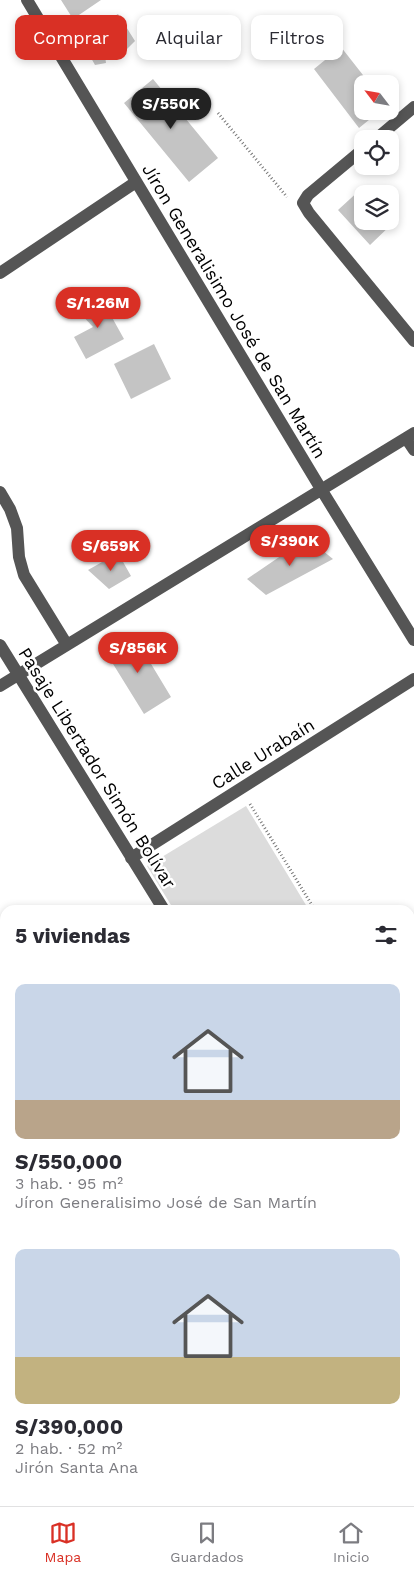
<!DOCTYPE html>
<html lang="es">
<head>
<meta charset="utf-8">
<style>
  :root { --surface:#fff; --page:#f2f2f3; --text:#2b2b33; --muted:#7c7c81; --line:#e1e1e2; --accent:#d93025 }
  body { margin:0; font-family:"Work Sans",sans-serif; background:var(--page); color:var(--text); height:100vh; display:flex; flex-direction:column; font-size:19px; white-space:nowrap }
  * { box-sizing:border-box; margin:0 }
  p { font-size:16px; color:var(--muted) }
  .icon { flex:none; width:28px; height:28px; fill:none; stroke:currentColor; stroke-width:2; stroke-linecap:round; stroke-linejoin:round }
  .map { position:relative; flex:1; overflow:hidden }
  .side { position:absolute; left:0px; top:905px; width:415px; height:601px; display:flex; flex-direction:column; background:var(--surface); border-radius:15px 15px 0 0; box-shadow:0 2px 8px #0003 }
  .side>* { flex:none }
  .guide { position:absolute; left:15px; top:15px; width:385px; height:45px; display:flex; gap:10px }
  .needle { width:32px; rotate:301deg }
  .controls { position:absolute; left:354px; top:75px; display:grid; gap:10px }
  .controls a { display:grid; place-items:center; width:45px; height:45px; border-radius:10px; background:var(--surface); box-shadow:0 2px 8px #0003; font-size:25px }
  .price { position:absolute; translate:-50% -42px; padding:0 11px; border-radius:18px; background:var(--accent); color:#fff; font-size:16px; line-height:32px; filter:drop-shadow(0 1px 2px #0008) }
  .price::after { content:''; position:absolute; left:50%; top:30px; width:15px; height:11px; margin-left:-8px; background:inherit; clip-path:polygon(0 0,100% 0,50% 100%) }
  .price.selected { background:#222; color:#fff }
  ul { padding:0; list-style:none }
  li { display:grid; align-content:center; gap:10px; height:265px; padding:0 15px }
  li span { display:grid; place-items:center; height:155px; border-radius:10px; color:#555 }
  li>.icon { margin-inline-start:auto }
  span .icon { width:90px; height:90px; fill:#fffc; stroke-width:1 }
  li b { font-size:21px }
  h2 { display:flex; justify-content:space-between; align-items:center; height:60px; padding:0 15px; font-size:21px }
  .pill { padding:0 18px; border-radius:10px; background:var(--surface); box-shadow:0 2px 8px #0003; font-size:18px; line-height:45px }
  .pill.selected { background:var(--accent); color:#fff }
  .tabs { display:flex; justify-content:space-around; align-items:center; height:70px; border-top:1px solid var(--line); background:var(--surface); font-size:14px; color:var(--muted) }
  .tabs a { display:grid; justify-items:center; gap:2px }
  .tabs .selected { color:var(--accent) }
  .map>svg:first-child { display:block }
</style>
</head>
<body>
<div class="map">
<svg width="414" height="1506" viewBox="0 0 414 1506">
  <rect width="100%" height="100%" fill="#fff"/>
  <path fill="#dcdcdc" d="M246 806 309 910H174L147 866Z"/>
  <path fill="#c4c4c4" d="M61 0H101L73 19Z
    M118 14 135 41 119 57 114 38 104 49 106 63 95 65 80 38Z
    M341 47 370 84H362V111H380L359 128 314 69Z
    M153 79 218 158 189 182 124 103Z
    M362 188 367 194H362V221H390V218L394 222 370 245 338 210Z
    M99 294 124 339 86 359 74 337 93 327 79 312Z
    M154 344 171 379 131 399 114 364Z
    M307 538 333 559 266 595 247 579Z
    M118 553 131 576 109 589 88 570Z
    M133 634 171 697 144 714 105 651Z
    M414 980V1013L410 1007V983Z
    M414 1113V1156L410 1158V1116Z
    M0 1390 5 1398V1406L0 1409Z"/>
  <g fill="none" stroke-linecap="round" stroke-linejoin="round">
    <path stroke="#777" stroke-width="3" stroke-dasharray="1 2.5" stroke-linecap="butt" d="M218 113 287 197
      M250 804 315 910
      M312 1501 315 1506"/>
    <path stroke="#555" stroke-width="12" d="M27 0 321 489 414 640
      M376 139 414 107
      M362 150 308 195 303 203 309 213 414 341
      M0 273 136 182
      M406 438 414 450
      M0 492 10 509 17 528 19 557 24 575 67 645
      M0 645 164 910
      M0 686 414 433
      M131 858 414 679
      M410 950 414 948
      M410 1200 414 1198
      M410 1316 414 1323
      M0 1343 5 1352
      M410 1418 414 1416
      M0 1452 5 1449
      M96 1501 99 1506"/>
  </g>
  <g text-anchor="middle" stroke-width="5" stroke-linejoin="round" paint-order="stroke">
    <g font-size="18" fill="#000" stroke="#fff">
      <text transform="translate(234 311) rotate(59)" y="6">Jíron Generalisimo José de San Martín</text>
      <text transform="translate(263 754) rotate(-32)" y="6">Calle Urabaín</text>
      <text transform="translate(97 768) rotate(58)" y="6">Pasaje Libertador Simón Bolívar</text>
    </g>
  </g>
</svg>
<div class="controls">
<a><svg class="needle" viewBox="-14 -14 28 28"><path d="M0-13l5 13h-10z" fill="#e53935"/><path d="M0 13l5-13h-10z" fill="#7c7c81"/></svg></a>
<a><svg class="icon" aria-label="locate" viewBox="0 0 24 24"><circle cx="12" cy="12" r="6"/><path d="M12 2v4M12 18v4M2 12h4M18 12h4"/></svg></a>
<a><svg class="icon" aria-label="layers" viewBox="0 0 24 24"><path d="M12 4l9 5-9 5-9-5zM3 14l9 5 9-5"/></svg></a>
</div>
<b class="price selected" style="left:171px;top:130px">S/550K</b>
<b class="price" style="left:98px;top:329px">S/1.26M</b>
<b class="price" style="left:290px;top:567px">S/390K</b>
<b class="price" style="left:111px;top:572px">S/659K</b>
<b class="price" style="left:138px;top:674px">S/856K</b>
<div class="guide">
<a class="pill selected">Comprar</a>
<a class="pill">Alquilar</a>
<a class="pill">Filtros</a>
</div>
<section class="side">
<h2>5 viviendas<svg class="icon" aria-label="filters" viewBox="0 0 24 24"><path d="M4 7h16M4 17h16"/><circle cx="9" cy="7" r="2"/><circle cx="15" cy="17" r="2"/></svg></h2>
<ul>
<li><span style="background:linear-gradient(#c9d6e8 75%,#b9a48a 0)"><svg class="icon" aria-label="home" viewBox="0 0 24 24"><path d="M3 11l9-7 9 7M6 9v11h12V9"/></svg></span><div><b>S/550,000</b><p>3 hab. · 95 m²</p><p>Jíron Generalisimo José de San Martín</p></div></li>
<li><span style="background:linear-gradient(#c9d6e8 70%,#c2b280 0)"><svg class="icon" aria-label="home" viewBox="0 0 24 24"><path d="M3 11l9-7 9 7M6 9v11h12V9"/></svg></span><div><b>S/390,000</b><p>2 hab. · 52 m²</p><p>Jirón Santa Ana</p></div></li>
</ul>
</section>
</div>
<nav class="tabs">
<a class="selected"><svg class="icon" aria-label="map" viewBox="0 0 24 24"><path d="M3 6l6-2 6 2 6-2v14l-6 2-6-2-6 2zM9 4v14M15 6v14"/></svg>Mapa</a>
<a><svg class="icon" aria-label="saved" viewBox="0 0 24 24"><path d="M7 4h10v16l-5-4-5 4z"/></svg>Guardados</a>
<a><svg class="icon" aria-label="home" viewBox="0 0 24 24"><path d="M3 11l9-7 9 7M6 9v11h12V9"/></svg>Inicio</a>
</nav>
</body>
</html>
